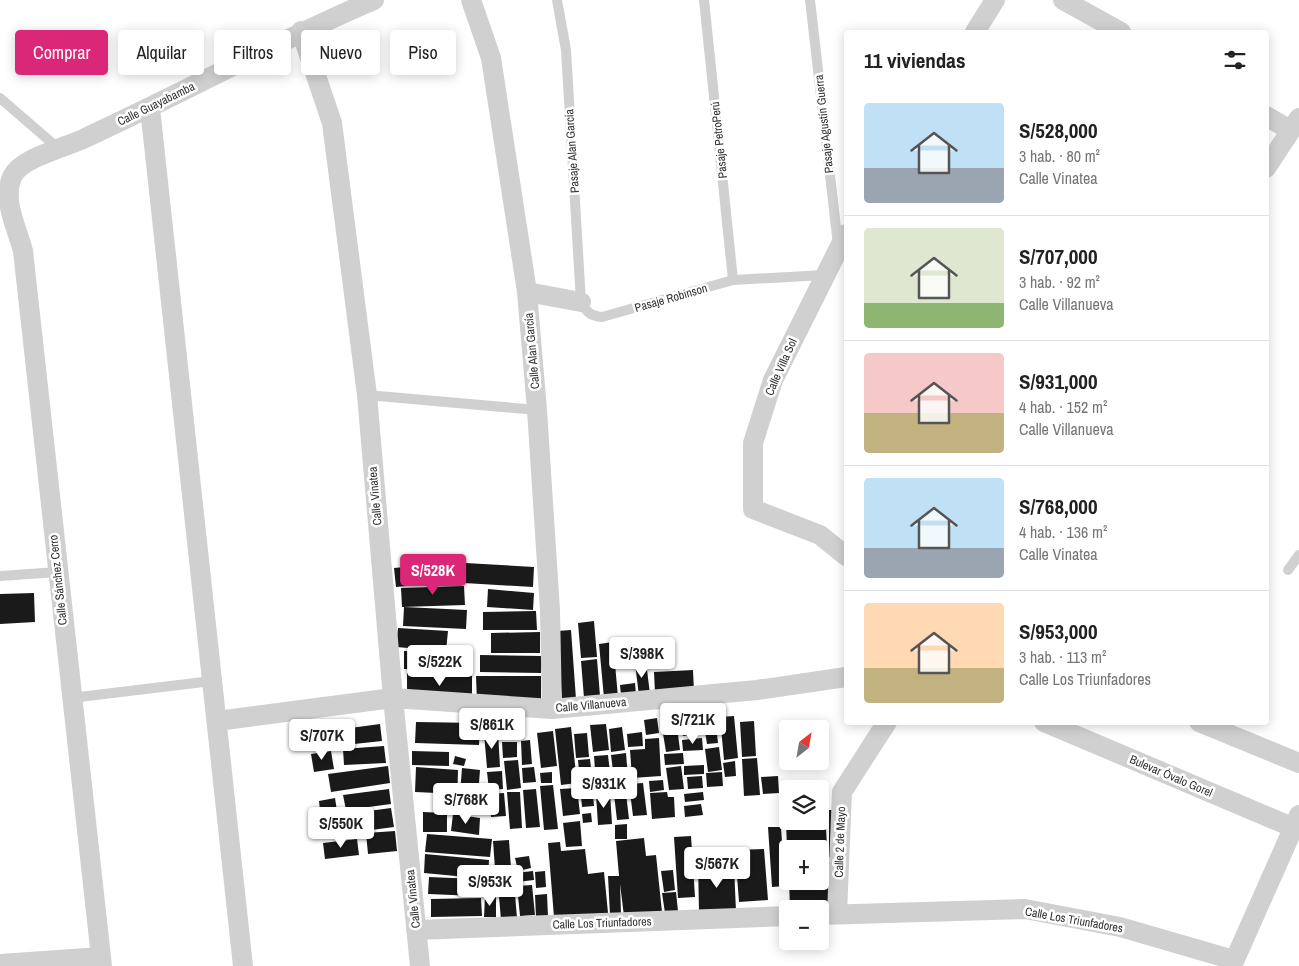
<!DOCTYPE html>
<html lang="es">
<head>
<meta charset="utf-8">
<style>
  :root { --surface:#fff; --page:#f6f6f6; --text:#222; --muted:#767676; --line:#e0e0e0; --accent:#db2777 }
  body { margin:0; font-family:"Archivo Narrow",sans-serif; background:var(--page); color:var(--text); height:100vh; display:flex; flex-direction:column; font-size:19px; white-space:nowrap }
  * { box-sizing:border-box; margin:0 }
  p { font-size:16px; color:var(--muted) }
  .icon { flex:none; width:28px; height:28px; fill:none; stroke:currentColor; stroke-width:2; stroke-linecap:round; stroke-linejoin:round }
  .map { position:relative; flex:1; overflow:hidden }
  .drawer { position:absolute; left:844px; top:30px; width:425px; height:695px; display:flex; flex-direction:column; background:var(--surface); border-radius:5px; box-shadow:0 2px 12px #0003 }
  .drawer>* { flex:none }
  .top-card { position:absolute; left:15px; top:30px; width:475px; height:45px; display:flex; gap:10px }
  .needle { width:32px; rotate:31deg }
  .controls { position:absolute; left:779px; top:720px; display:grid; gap:10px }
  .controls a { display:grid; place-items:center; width:50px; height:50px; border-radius:5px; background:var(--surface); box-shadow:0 2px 12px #0003; font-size:25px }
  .price { position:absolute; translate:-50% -42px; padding:0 11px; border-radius:5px; background:#fff; color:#222; font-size:16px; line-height:32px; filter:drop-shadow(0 1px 2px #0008) }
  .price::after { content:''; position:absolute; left:50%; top:30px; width:15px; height:11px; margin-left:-8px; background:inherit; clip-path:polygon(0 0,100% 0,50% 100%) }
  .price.active { background:var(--accent); color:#fff }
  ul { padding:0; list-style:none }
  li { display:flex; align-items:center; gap:15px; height:125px; padding:0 20px }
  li+li { border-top:1px solid var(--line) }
  li span { display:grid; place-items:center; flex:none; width:140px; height:100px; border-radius:5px; color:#555 }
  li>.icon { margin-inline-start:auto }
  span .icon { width:60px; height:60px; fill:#fffc; stroke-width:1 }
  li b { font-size:21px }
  h2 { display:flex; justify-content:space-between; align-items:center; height:60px; padding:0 20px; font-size:21px }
  .pill { padding:0 18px; border-radius:5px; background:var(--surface); box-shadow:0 2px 12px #0003; font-size:18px; line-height:45px }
  .pill.active { background:var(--accent); color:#fff }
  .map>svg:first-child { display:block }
</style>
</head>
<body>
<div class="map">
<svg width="1299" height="966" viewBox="0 0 1299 966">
  <rect width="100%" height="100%" fill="#fff"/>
  <path fill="#1a1a1a" d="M465 563 534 567 533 587 464 583Z
    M426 565 428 584 396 587 394 568Z
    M464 586 465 605 402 607 401 588Z
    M488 589 534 593 533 610 487 607Z
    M34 593 35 622 0 624V594Z
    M404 607 467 610 466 629 403 626Z
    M536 611 537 630H483V612Z
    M594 621 597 657 581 658 578 623Z
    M398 628 448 631 446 651 396 647Z
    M571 630 576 699 562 700 557 631Z
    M540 632V653H491V633Z
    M613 642 618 697 604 698 599 644Z
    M404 651 439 652V670L404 669Z
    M480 655 542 656 541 673 480 672Z
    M597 659 600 696 584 698 581 661Z
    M646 662 650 694 639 696 635 663Z
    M693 670 694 691 655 693 654 672Z
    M407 673 472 676V701L407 698Z
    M476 676H541V703H477Z
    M635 683 636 694 621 695 620 685Z
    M734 716 738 758 724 760 720 717Z
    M715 717 718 743 707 744 703 718Z
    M657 718 659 733 646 735 644 720Z
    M676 719 680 750 666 752 661 721Z
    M699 719 701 734 683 736 681 721Z
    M754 721 756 756 742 757 740 722Z
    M416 722 480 723 479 745 415 743Z
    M380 724 382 741 345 745 343 729Z
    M606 724 609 750 593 752 590 725Z
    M571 727 577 783 561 785 555 729Z
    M622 727 625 750 611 752 609 729Z
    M553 731 557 766 541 768 537 733Z
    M498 732 500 767 487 768 484 733Z
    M642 732 643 746 628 747 627 734Z
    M587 733 589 757 576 758 574 734Z
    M659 738 661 776 632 778 630 750 645 749V739Z
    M702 738 703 750 683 751 682 740Z
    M530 740 532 764 522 765 521 741Z
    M502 742H517V757L503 758Z
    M384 746 386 763 344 765 343 749Z
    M719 747 722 770 708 772 705 749Z
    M331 751 334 769 314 772 311 754Z
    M412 751 449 752V766L412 765Z
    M626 753 628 778 614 779 611 755Z
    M683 753 684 764 665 765 664 754Z
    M608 755 611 781 596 783 594 756Z
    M455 756 466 759 464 766 453 764Z
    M757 758 760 795 744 796 742 759Z
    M590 759 591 768 579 770 578 760Z
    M518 760 521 788 507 790 504 761Z
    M735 761 736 776 725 777 723 763Z
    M704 765V774L684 775V766Z
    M388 766 390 783 331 792 328 774Z
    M681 766 684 789 669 790 666 768Z
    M416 767 458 770 457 808 436 807 437 793 415 792Z
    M534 767 536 782 523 783 522 768Z
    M462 768 480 770 477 809 459 807Z
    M502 771 503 789 489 790 487 772Z
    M552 772V783H541L540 773Z
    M722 772 723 786 707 787 706 773Z
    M591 773 594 806 582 807 579 774Z
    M702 776 703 788 688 789 687 777Z
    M778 776 779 793 763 794 761 777Z
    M663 780 664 790 650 792 649 781Z
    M643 783 647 815 633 816 629 784Z
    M553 785 558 829 544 830 540 786Z
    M625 785 629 819 617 820 613 786Z
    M577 788 580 814 563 816 560 789Z
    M389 789 391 804 346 810 343 795Z
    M536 789 540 827 526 828 523 790Z
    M507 792H520L522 828 510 829Z
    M667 792 668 797H674L675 817 652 819 650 793Z
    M703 792 704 800 685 802 684 794Z
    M504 793 506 816 491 817 489 794Z
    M610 793 612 824 598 825 596 794Z
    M335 798 337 811 331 812 332 818 321 820 319 801Z
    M701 804 703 815 685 817 684 806Z
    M391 808 394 827 341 834 339 815Z
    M820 808H825L830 906 790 908 789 881H820V849H787L786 821H820Z
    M829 810H836V857H829Z
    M423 812 447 813V832H423Z
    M591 813 592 822 583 823 582 814Z
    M453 814 480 818 479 835 451 831Z
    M580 821 582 846 566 847 563 823Z
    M627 824V839H615V825Z
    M768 827H781L785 886 772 887Z
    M395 831 397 851 368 854 366 833Z
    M427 834 492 839 490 857 425 852Z
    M691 836 695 897 678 898 674 837Z
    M644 838 646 856 656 855 662 912 624 916 620 884 621 914 610 915 608 876H619L616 841Z
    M357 839 359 855 325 859 323 843Z
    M509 840 511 868 495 869 493 841Z
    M560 842 561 851 585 849 588 874 604 872 608 913 554 917 548 843Z
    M764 849 768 900 739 902 735 850Z
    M425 854 489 860 488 879 424 873Z
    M529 856 531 868 518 871 515 858Z
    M698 862H702V868L734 867 736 911 699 912Z
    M673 870 675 890 664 892 661 871Z
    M513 871 517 918 501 920 497 873Z
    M533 871 534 880 517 882 516 873Z
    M545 871 546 887 536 888 535 872Z
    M429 877 476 879V896L428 894Z
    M478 880 488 881 487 889 478 888Z
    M532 885 535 915 520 916 517 886Z
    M676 892 678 911 665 913 662 893Z
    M547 894 548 917H536L535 895Z
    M485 897H496V917H484Z
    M481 898 482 916 431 917V899Z"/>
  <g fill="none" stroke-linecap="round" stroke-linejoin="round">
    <path stroke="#d0d0d0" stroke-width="10" d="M557 0 566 50 581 302C586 312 591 316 602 317L733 280 824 275
      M704 0 733 280
      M810 0 838 245
      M0 98 59 149
      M367 395 537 410
      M1288 570 1299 555
      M0 576 58 572
      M71 698 212 681"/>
    <path stroke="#d0d0d0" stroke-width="20" d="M471 0 491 58 527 292 537 410 550 610 552 709
      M1063 0 1121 32
      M301 31 332 123 367 395 393 698 420 966
      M975 32 995 0
      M150 108 243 966
      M1266 116 1290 130
      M1266 168 1299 118
      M846 234 773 380 753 443V509L820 535 846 556
      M527 292 581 302
      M217 721 393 698 552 709 757 690 846 677
      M1044 722 1299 830
      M1199 722 1299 763
      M837 914 842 792 887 722
      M820 915 1025 909 1120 927 1234 960
      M416 930 788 916
      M0 964 101 957
      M102 966 23 251C17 228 2 200 12 177 20 158 64 148 83 139 181 94 275 42 374 0
      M1232 966 1299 815"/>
  </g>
  <g text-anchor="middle" stroke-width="5" stroke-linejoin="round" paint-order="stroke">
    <g font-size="12" fill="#333" stroke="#fff">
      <text transform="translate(156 104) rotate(-26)" y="4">Calle Guayabamba</text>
      <text transform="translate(824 124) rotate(-96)" y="4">Pasaje Agustín Guerra</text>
      <text transform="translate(719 140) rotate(-96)" y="4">Pasaje PetroPerú</text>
      <text transform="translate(572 151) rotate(-94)" y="4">Pasaje Alan García</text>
      <text transform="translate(671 298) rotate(-16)" y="4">Pasaje Robinson</text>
      <text transform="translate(532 351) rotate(-95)" y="4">Calle Alan García</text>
      <text transform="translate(781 367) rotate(-66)" y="4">Calle Villa Sol</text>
      <text transform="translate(375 496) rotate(-95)" y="4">Calle Vinatea</text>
      <text transform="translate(58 580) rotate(-96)" y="4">Calle Sánchez Cerro</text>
      <text transform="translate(591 705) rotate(-5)" y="4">Calle Villanueva</text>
      <text transform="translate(1171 776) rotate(23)" y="4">Bulevar Óvalo Gorel</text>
      <text transform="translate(840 842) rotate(-88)" y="4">Calle 2 de Mayo</text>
      <text transform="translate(413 899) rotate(-96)" y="4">Calle Vinatea</text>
      <text transform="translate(1074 920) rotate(10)" y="4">Calle Los Triunfadores</text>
      <text transform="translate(602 923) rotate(-2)" y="4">Calle Los Triunfadores</text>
    </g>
  </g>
</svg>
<div class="controls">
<a><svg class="needle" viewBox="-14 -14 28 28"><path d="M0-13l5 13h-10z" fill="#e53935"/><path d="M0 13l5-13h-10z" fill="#767676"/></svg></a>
<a><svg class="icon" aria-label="layers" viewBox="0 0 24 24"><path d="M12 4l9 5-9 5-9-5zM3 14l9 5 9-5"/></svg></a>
<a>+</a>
<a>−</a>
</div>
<b class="price active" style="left:433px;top:596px">S/528K</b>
<b class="price" style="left:642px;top:679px">S/398K</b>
<b class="price" style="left:440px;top:687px">S/522K</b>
<b class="price" style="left:693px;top:745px">S/721K</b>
<b class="price" style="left:492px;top:750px">S/861K</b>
<b class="price" style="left:322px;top:761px">S/707K</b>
<b class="price" style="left:604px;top:809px">S/931K</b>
<b class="price" style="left:466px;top:825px">S/768K</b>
<b class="price" style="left:341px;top:849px">S/550K</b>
<b class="price" style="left:717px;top:889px">S/567K</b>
<b class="price" style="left:490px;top:907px">S/953K</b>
<div class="top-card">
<a class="pill active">Comprar</a>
<a class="pill">Alquilar</a>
<a class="pill">Filtros</a>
<a class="pill">Nuevo</a>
<a class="pill">Piso</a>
</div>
<section class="drawer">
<h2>11 viviendas<svg class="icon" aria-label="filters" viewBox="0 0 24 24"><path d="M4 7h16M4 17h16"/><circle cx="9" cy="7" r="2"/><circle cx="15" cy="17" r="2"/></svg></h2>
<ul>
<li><span style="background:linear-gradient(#bfe0f5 65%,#9aa5b1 0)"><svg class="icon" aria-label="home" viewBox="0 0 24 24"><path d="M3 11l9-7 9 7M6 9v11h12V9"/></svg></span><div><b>S/528,000</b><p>3 hab. · 80 m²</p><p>Calle Vinatea</p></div></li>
<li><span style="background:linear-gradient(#dfe7d0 75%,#8fb573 0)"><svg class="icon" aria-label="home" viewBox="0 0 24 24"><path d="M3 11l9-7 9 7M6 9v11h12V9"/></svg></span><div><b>S/707,000</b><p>3 hab. · 92 m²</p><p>Calle Villanueva</p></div></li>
<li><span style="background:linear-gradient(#f6c9c9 60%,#c2b280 0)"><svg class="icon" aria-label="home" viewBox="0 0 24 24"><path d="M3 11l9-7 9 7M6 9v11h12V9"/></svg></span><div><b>S/931,000</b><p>4 hab. · 152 m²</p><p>Calle Villanueva</p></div></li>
<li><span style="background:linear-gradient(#bfe0f5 70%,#9aa5b1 0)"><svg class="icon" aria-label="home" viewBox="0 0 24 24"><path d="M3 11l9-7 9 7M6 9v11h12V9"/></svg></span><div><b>S/768,000</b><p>4 hab. · 136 m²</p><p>Calle Vinatea</p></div></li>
<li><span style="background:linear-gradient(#ffd9b3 65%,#c2b280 0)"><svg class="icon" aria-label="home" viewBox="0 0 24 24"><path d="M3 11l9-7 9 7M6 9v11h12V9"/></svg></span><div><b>S/953,000</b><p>3 hab. · 113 m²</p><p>Calle Los Triunfadores</p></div></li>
</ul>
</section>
</div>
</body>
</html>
